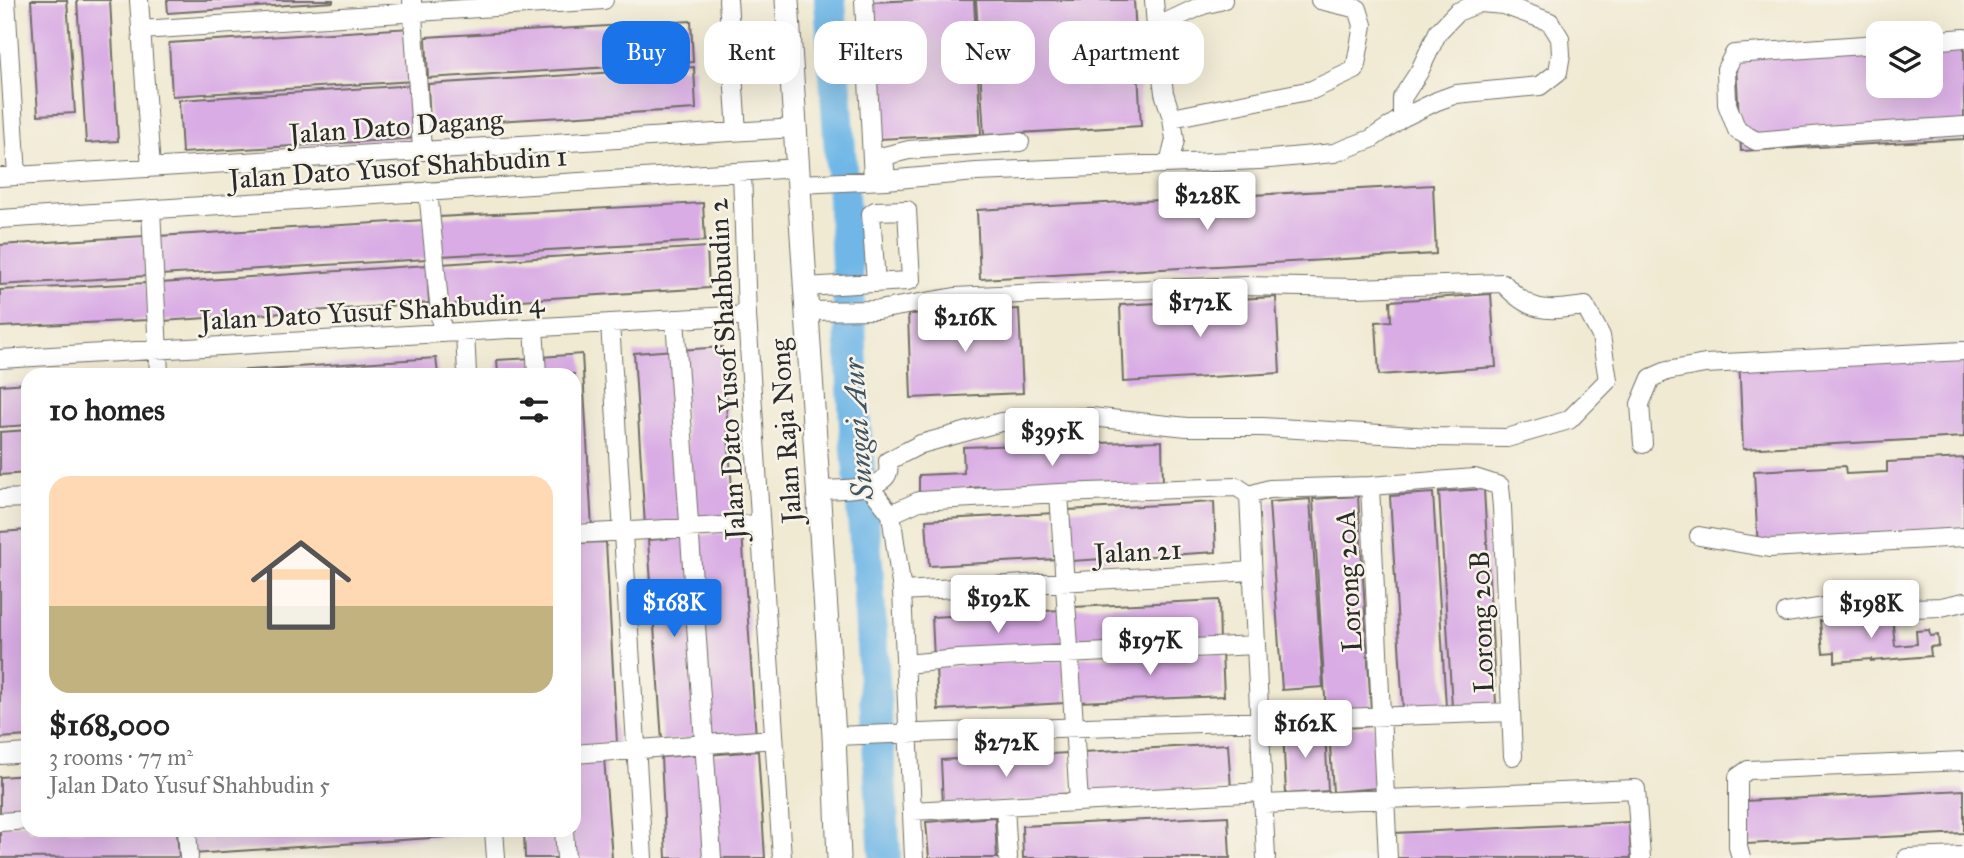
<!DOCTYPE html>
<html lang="en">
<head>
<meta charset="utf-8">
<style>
  :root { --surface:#fff; --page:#f2f2f2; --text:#222; --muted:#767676; --accent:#1a73e8 }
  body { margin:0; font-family:"IM FELL Great Primer",serif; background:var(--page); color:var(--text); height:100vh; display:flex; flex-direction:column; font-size:26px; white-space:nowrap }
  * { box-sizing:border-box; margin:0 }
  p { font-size:23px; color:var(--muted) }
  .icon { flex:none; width:38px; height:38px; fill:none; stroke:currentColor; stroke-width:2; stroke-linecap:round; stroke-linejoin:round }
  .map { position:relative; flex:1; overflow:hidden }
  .panel { position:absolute; left:21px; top:368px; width:560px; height:469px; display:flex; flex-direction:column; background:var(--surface); border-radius:21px; box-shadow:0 7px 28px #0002 }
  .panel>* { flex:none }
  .banner { position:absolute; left:602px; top:21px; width:665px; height:63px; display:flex; gap:14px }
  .tools { position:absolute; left:1866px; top:21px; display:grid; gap:14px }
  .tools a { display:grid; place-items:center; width:77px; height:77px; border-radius:14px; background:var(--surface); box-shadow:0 7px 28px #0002; font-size:35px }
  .price { position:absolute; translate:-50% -60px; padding:0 16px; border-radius:7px; background:#fff; color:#222; font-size:23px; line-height:46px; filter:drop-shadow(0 2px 4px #0008) }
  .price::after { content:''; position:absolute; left:50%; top:42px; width:21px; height:16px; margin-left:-10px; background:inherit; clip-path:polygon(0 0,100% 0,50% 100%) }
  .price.current { background:var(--accent); color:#fff }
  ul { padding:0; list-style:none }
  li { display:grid; align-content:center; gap:14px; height:371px; padding:0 28px }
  li span { display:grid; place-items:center; height:217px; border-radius:21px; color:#555 }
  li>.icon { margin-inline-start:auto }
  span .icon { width:126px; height:126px; fill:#fffc; stroke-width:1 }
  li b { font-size:30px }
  h2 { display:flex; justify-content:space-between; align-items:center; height:84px; padding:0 28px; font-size:30px }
  .tag { padding:0 24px; border-radius:21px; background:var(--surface); box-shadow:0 7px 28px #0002; font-size:24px; line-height:63px }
  .tag.current { background:var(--accent); color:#fff }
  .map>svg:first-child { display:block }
</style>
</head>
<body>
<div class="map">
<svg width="1964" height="858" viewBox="0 0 1964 858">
  <rect width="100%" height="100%" fill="#f7f3e8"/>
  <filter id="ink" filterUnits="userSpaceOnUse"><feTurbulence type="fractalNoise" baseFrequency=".0143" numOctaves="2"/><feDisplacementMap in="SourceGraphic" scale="14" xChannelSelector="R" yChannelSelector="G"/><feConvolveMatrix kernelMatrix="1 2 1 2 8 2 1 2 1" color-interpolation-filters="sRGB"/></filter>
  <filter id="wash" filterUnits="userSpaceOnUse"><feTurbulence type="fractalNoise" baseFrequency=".00686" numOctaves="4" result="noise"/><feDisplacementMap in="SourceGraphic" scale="28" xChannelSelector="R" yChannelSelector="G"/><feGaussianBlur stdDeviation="1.57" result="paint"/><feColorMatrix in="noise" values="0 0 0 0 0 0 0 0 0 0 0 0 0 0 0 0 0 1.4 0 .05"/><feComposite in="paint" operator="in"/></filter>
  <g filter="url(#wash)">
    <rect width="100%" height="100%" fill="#f0ead3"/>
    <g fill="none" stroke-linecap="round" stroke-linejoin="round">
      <path stroke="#6fb7e7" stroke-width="32" d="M830 0 845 226 855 426 867 564 885 858"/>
    </g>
    <g id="blocks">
      <path fill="#d9ace5" d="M31 0H67L75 113 38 115Z
        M77 0H110L118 141 86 143Z
        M167 0H333V2L168 13Z
        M917 0H974L981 134 879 139 872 2Z
        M976 0H1134L1141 126 984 135Z
        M691 21 693 62 428 78 426 37Z
        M411 28 414 81 172 96 169 43Z
        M1964 37V139L1741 151 1735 50 1878 42V86H1930V39Z
        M694 67 696 109 430 125 428 84Z
        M415 85 418 138 182 153 179 100Z
        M1433 185 1436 254 980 279 977 210Z
        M703 203 705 241 441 256 439 217Z
        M425 220 427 259 160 275 158 236Z
        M144 236 146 276 0 285V245Z
        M707 247 709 288 443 305 441 264Z
        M427 265 429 303 163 321 161 283Z
        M146 283 148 320 0 327V290Z
        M1491 294 1496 367 1379 375 1376 322 1391 321 1390 301Z
        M1276 297 1280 373 1123 382 1120 305Z
        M1019 309 1023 393 911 398 908 314Z
        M1964 345V437L1743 449 1739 357Z
        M722 347 734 518 692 521 680 350Z
        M675 350 687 523 645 526 634 353Z
        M582 354 592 528 574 529V374H542L541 357Z
        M436 358 438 374H218V372Z
        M534 358 535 374H498L497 360Z
        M28 383V425L0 427V385Z
        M28 430V473L0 475V432Z
        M1162 441 1163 486 986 492 985 487 970 488V494L919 496V475L964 473 963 447Z
        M1964 458V540L1758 550 1754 471 1845 466 1846 474 1887 472V462Z
        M1484 489 1496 704 1452 707 1439 492Z
        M1433 493 1446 707 1403 710 1390 496Z
        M1358 496 1371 711 1326 714 1313 499Z
        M1310 499 1323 687 1282 690 1269 502Z
        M1214 502 1216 552 1071 561 1068 510Z
        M1055 513 1057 559 929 566 926 520Z
        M28 530V736L0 738V532Z
        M742 532 756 737 706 740 692 536Z
        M687 537 701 738 662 741 648 540Z
        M606 542 617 743 574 746V543Z
        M1219 600 1220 644 1077 651 1074 607Z
        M1061 610 1063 653 934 659 932 617Z
        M1867 615V618L1892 616 1895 646 1917 644 1916 631 1929 630 1930 636 1938 635 1939 646 1930 647 1931 656 1871 661V659L1835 662V652L1823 653 1820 621 1832 620V618Z
        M1222 652 1224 696 1078 702 1077 658Z
        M1063 660 1065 703 938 710 936 667Z
        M1374 726 1378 788 1333 792 1329 729Z
        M1325 727 1328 791 1286 794 1283 729Z
        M1228 744 1231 789 1085 797 1083 752Z
        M758 751 765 858H713L707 755Z
        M1068 753 1071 798 943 805 941 760Z
        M702 754 708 858H666L661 757Z
        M604 758 612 858H572L570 830H574V761Z
        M28 775V817L0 819V777Z
        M1964 790V833L1746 844 1744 801Z
        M1228 816 1230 858H1023L1022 826Z
        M995 817 997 858H929L926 822Z
        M1629 822 1631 858H1395L1394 833Z
        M28 823V830H177L179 857 0 858V825Z
        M191 830H459L460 836 193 854Z
        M524 830H563L565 858H525Z"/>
    </g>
  </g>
  <g filter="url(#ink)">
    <use href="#blocks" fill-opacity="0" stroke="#706e66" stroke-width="2"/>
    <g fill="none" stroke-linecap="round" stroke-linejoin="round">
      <defs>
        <path id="minor" d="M6 0 17 176
          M139 0 151 168
          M412 0 422 150
          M728 0 737 132
          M864 0 873 180
          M1154 0 1156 27
          M141 30 604 0
          M1930 41 1964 38
          M1878 44 1734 54 1726 69 1727 104 1737 130 1756 141 1824 135 1964 126
          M1172 118 1164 93 1156 27 1203 5 1223 0
          M1169 164 1175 140 1172 118 1312 90 1355 70 1363 25 1358 9 1320 0
          M742 172 747 315 782 858
          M0 177 796 128
          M886 180 884 156 909 150 1020 142
          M799 184 886 180 976 172 1259 160 1334 153 1371 139 1402 118 1437 101 1456 94 1540 86 1558 72 1561 54 1560 38 1550 22 1504 5 1480 3 1457 12 1438 32 1419 72 1402 98V118
          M428 191 442 333
          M151 209 159 374
          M0 219 798 168
          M805 287 907 281 911 280 907 210 875 211 871 214 876 282
          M807 311 878 310 955 297 1040 293 1245 286 1356 288 1503 283C1531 314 1546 311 1585 306L1601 336 1608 380 1569 420 1507 438 1432 437 1262 427H1187L1091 417 1001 422 921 444 888 461C888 464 889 468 888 472 884 491 834 489 818 490
          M675 319 712 858
          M610 323 643 858
          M534 328 537 374
          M465 332 467 374
          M0 359 747 315
          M1643 444 1640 404 1651 378 1667 371 1705 364 1964 351
          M869 486 891 514 902 591 914 858
          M1370 486 1388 858
          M1059 493 1079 802
          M1249 495 1266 858
          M0 499 28 498
          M891 514 919 501 1059 493 1237 487 1249 495 1269 489 1370 486 1475 478 1500 486 1502 507 1513 756
          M574 534 760 524
          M1699 536 1769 548 1964 537
          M902 591 1252 571
          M1786 613 1843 604 1878 603 1912 608 1941 607 1964 602
          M905 664 959 659 1256 645
          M834 736 1511 712
          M574 754 774 739
          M0 755 28 753
          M1263 804 1636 789 1641 858
          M1005 806 1008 858
          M912 811 1263 792
          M0 822 28 820
          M187 830 189 858
          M494 830 496 858
          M564 830 566 858
          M1741 858 1738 847V777L1748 770 1964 761
          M1907 858 1964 856"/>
        <path id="major" d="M787 0 834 736 839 858"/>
      </defs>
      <use href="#minor" stroke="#706e66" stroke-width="20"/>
      <use href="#major" stroke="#706e66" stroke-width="25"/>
      <use href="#minor" stroke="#fff" stroke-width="18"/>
      <use href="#major" stroke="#fff" stroke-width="23"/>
    </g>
  </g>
  <g text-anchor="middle" stroke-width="5" stroke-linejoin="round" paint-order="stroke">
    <g font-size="28" fill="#2b2b2b" stroke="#f7f3e8">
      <text transform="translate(396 126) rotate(-4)" y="10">Jalan Dato Dagang</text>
      <text transform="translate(398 167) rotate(-4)" y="10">Jalan Dato Yusof Shahbudin 1</text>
      <text transform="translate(372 311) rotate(-3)" y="10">Jalan Dato Yusuf Shahbudin 4</text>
      <text transform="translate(726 369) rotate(-93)" y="10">Jalan Dato Yusof Shahbudin 2</text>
      <text transform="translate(785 431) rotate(-94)" y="10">Jalan Raja Nong</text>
      <text transform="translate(1138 551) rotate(-3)" y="10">Jalan 21</text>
      <text transform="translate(1348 581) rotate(-93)" y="10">Lorong 20A</text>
      <text transform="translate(1481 622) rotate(-92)" y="10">Lorong 20B</text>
    </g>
    <g font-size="30" font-style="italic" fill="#3f5563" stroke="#f7f3e8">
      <text transform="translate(858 429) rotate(-94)" y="10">Sungai Aur</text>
    </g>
  </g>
</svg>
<div class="tools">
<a><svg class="icon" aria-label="layers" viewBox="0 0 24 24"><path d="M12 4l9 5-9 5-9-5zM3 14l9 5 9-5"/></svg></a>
</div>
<b class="price" style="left:1207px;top:232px">$228K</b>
<b class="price" style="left:1200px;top:339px">$172K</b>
<b class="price" style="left:965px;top:354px">$216K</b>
<b class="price" style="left:1052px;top:468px">$395K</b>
<b class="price" style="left:998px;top:635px">$192K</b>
<b class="price current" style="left:674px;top:639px">$168K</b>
<b class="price" style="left:1871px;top:640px">$198K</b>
<b class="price" style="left:1150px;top:677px">$197K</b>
<b class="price" style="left:1305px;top:760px">$162K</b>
<b class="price" style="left:1006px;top:779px">$272K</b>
<div class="banner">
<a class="tag current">Buy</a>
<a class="tag">Rent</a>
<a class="tag">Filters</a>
<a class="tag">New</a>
<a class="tag">Apartment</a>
</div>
<section class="panel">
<h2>10 homes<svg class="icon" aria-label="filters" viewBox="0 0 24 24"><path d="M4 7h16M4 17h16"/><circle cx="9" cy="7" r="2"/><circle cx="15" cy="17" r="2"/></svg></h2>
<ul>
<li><span style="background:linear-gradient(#ffd9b3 60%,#c2b280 0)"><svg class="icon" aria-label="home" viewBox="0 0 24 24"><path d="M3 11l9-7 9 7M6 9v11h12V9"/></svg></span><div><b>$168,000</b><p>3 rooms · 77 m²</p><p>Jalan Dato Yusuf Shahbudin 5</p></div></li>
</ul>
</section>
</div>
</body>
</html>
